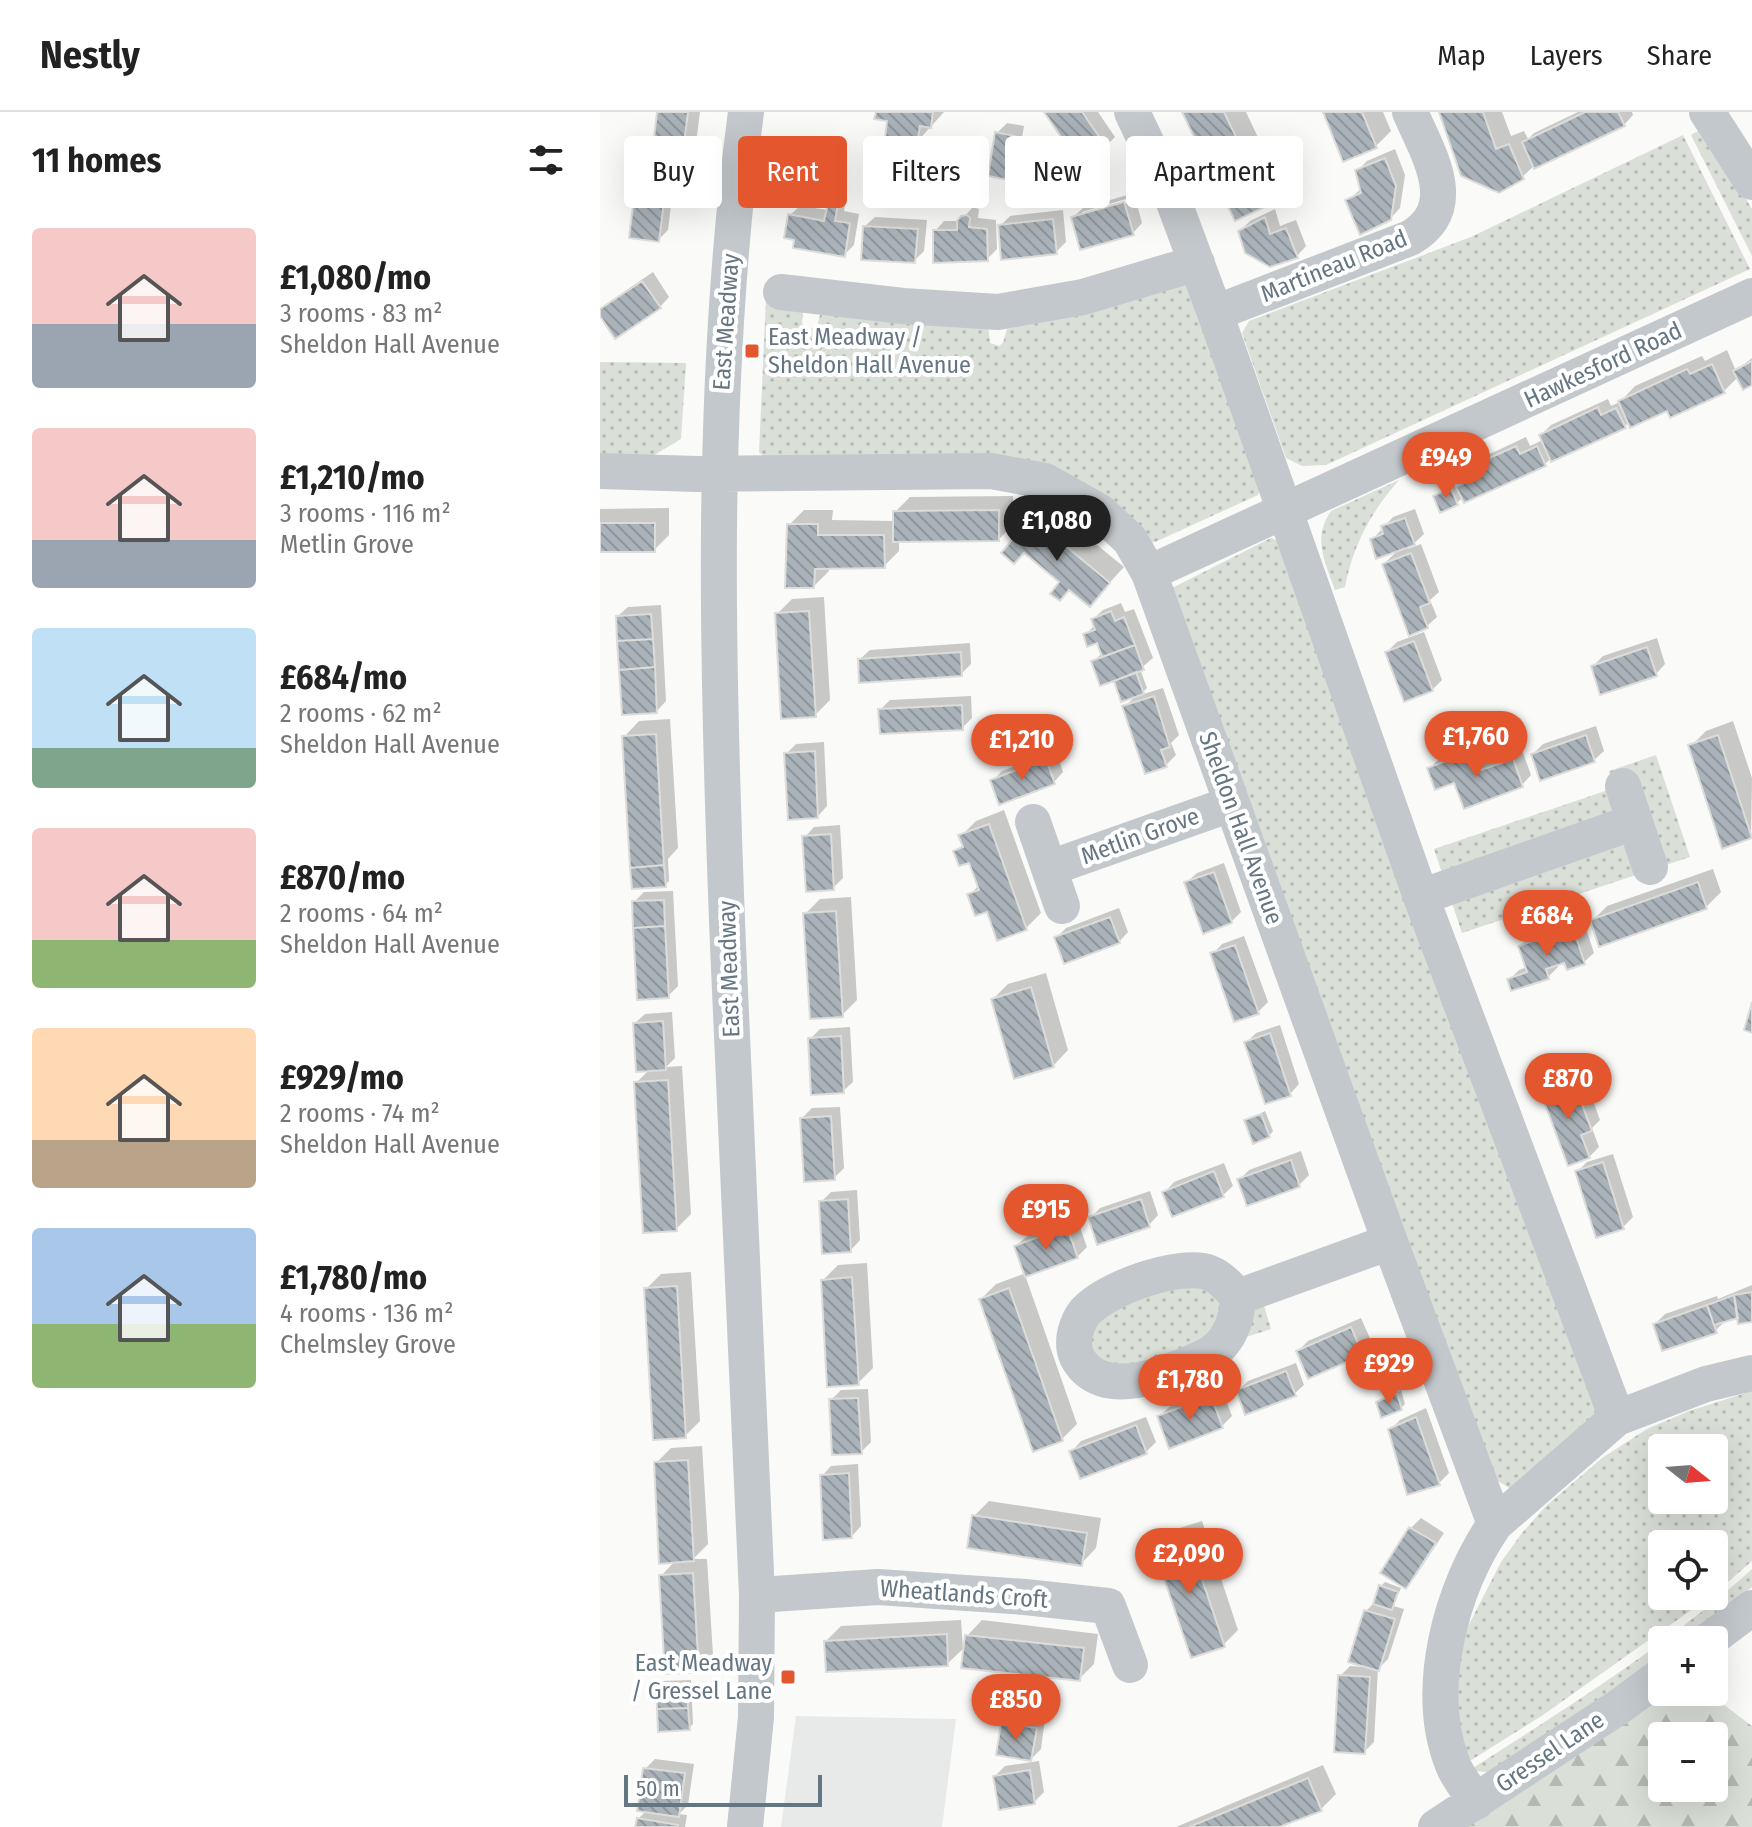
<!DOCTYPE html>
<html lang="en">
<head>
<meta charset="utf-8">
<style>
  :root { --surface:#fff; --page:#f6f6f6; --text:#222; --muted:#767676; --line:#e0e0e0; --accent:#e4572e }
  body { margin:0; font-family:"Fira Sans Condensed",sans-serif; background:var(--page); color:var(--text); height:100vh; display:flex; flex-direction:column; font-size:30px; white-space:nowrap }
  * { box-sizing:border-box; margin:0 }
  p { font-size:26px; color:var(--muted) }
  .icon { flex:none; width:44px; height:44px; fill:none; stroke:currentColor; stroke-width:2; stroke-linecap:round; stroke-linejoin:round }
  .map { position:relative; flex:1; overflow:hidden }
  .details { display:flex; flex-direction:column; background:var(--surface); width:600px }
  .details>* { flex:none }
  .hud { position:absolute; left:24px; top:24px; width:760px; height:72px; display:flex; gap:16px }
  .needle { width:52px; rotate:107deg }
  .controls { position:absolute; left:1048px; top:1322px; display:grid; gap:16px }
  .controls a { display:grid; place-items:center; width:80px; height:80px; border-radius:8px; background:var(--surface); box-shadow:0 8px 32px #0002; font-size:40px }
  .scale { position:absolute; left:24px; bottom:20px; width:198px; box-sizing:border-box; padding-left:8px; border:4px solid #657683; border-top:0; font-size:22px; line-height:28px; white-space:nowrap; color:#657683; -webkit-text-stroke:6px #fff; paint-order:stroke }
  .price { position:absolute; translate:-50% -68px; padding:0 18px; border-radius:28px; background:var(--accent); color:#fff; font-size:26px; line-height:52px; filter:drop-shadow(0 2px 4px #0008) }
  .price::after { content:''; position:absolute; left:50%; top:48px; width:24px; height:18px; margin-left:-12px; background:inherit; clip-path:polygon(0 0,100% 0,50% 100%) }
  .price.current { background:#222; color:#fff }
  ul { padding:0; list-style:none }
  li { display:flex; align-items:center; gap:24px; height:200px; padding:0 32px }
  li span { display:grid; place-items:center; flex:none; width:224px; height:160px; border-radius:8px; color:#555 }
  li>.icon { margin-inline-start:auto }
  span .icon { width:96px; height:96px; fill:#fffc; stroke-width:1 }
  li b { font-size:34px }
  h2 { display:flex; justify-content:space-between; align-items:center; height:96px; padding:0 32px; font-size:34px }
  .chip { padding:0 28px; border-radius:8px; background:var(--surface); box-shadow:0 8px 32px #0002; font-size:28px; line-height:72px }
  .chip.current { background:var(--accent); color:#fff }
  header { display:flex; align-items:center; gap:48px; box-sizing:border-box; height:112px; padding:0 40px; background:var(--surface); border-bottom:2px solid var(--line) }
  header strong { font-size:38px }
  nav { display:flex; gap:44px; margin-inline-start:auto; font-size:28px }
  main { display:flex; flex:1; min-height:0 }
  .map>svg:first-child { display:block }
</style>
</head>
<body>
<header>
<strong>Nestly</strong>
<nav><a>Map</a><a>Layers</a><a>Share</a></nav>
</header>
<main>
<section class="details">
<h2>11 homes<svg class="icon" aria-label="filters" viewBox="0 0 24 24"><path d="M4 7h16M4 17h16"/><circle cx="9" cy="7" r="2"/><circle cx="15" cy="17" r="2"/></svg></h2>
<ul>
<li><span style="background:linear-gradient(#f6c9c9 60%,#9aa5b1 0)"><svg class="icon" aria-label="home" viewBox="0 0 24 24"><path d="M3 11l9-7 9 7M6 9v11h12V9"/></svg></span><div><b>£1,080/mo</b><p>3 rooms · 83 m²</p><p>Sheldon Hall Avenue</p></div></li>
<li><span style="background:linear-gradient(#f6c9c9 70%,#9aa5b1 0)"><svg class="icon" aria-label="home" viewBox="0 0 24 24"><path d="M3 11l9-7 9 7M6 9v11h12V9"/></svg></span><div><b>£1,210/mo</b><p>3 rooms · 116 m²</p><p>Metlin Grove</p></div></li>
<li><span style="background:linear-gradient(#bfe0f5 75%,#7fa58c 0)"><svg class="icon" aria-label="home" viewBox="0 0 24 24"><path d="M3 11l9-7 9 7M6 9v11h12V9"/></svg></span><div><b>£684/mo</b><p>2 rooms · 62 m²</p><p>Sheldon Hall Avenue</p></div></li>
<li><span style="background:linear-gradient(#f6c9c9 70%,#8fb573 0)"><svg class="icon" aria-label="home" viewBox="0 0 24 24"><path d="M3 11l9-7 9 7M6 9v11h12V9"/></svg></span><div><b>£870/mo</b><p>2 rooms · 64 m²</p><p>Sheldon Hall Avenue</p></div></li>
<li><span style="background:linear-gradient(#ffd9b3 70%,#b9a48a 0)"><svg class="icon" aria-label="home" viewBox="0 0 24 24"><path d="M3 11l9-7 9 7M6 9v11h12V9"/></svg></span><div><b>£929/mo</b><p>2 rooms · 74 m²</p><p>Sheldon Hall Avenue</p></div></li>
<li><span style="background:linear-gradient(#a9c7e8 60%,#8fb573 0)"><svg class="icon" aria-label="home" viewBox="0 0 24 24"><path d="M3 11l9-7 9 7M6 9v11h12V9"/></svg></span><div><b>£1,780/mo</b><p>4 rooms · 136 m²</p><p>Chelmsley Grove</p></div></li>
</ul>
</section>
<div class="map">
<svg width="1152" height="1715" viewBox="0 0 1152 1715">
  <defs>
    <pattern id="grass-dots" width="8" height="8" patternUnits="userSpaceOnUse" patternTransform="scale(2)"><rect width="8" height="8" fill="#dadfd7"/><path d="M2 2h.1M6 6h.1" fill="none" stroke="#b4b9b4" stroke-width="1.8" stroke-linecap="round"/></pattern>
    <pattern id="forest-firs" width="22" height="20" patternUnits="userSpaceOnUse" patternTransform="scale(2)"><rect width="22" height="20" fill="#dadfd7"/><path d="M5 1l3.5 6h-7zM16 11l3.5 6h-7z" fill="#b4b9b4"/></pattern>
    <pattern id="building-back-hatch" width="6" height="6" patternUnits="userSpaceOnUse" patternTransform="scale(2)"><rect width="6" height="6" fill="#aab3b9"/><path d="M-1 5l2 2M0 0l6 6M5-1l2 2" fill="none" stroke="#8e969c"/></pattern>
  </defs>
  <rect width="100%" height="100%" fill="#fafaf8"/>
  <path fill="#e8e9e9" d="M196 1604 356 1607 342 1715H181Z"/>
  <path fill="url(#grass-dots)" fill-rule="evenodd" d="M1103 16 1152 97V144L1091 23Z
    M1083 23 1150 157 726 353 702 354 686 346 642 221 649 209 871 125Z
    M588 167 662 370 658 383 555 430 548 431 487 378 163 344 159 340 166 187 203 200 202 211 207 218 217 215 220 203 225 198 388 212 390 231 399 234 403 231 407 217Z
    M0 250 86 251 81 327 51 345 0 344Z
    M799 368C771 400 753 433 745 475L735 478C725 450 712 426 731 399Z
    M671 426 679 429 1001 1300 911 1377 891 1365 572 476Z
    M1056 643 1090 745 862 821 834 737 1014 676 1009 659Z
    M592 1170 622 1184 618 1213 578 1245 503 1255 489 1230 490 1220 511 1196Z
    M662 1187 671 1217 643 1226 651 1199Z
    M1152 1279V1449L1114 1482V1432H1062V1484H1111L943 1603 865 1652 851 1609 862 1526 901 1450 922 1421 946 1394 1002 1346 1047 1317 1089 1299ZM1062 1336H1114V1388H1062Z
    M1152 1457V1475L1083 1528H1062V1544L1045 1557 893 1661 870 1658C966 1596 1067 1534 1152 1457Z"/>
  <path fill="url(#forest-firs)" fill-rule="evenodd" d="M1062 1580H1107L1152 1614V1715H858ZM1062 1624H1114V1676H1062Z"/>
  <path fill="#0003" fill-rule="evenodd" d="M59 0H100L94 47 79 62H75L68 118 59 127 38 70 48 60 52 61Z
    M278 0H344L317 30Z
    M446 0H498L515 25 505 35Z
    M585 0H646L682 76 667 91Z
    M725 0H783L791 19 776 34Z
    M841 0H902L911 24 924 19 928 27 934 21 978 0H1032L1033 3 1024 13 935 53 922 65Z
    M407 11 424 14 417 56 407 66 397 21Z
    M197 28 242 36 238 60 228 70 187 38Z
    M346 28 365 31 360 64 356 68 342 33Z
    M795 37 805 63 800 96 790 107 747 89 762 76 757 59 767 49Z
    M534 81 542 111 533 121 473 105 483 96ZM533 85 534 89 482 104V100Z
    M239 82 247 83 244 99 259 102 254 133 244 143 196 127 190 103 200 94 228 98 229 92Z
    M373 95 379 97 378 106 396 108 397 137 387 147 335 119 344 109H360Z
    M675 97 680 114 696 108 706 134 697 144 640 119 650 109Z
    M463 98 466 130 456 140 400 114 410 104Z
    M275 105 327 108 324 139 314 149 265 114Z
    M53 160 69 185 60 195 0 200 9 190Z
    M1127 238 1136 259 1152 246V271L1139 264 1124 279 1029 310 1024 315 951 346 945 352 863 385 857 391 835 385 855 373 857 377 871 364 868 358 877 348 926 325 930 334 943 328 941 323 951 313 1008 287 1011 294 1020 290 1035 274 1102 244 1105 249Z
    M413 384 414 412 399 427 299 428V439L284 454 229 455V459L214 474 189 413 204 398H233L232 408 295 409V400L310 385Z
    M447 392 524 455 490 492 462 470 432 407Z
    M69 396V423L54 438H0V397Z
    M815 397 824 422 808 437 821 432 839 480 830 488 837 505 827 514 784 452 800 436 772 428 793 405Z
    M224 485 230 588 215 603 177 502 192 487Z
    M521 491 525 500 534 497 553 546 540 557 547 576 540 583 563 576 579 623 571 631 576 643 566 653 525 595 537 582 522 588 515 566 493 550 502 541 498 529 485 523 495 513 493 507 503 498Z
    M61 493 66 589 57 599 18 504 28 495Z
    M824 520 842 568 832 578 787 540 797 530Z
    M1057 526 1065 552 1056 562 993 554 1003 544Z
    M370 531 371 552 361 562 260 547 270 538Z
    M371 584 372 606 362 616 280 598 290 588Z
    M70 607 78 736 68 747 69 769 65 773 24 625 39 609Z
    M1133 609 1152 666 1151 725 1091 634 1106 619Z
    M996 614 1004 639 994 648 933 642 943 632Z
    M224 630 227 694 218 704 186 642 196 632Z
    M884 630 891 650 922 638 931 663 922 673 855 668 829 657 839 647Z
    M456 639 463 660 454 670 392 669 402 659Z
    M404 698 441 801 426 816 388 797 370 783 379 773 370 748 356 739 364 732 361 724 376 709Z
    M240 713 243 766 233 776 205 725 214 715Z
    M624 751 641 800 631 810 587 770 597 761Z
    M1113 757 1121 780 1106 795 992 809 1007 794Z
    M73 779 78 874 68 884 34 790 44 780Z
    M251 785 257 888 242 903 205 802 220 787Z
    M519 796 528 820 519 830 456 826 466 816Z
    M983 807 994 841 984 850 966 848 957 851 958 855 948 865 909 868 919 858 927 855 921 834 930 824Z
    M644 824 668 890 658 900 613 842 622 832Z
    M446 861 468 938 453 954 393 887 408 872Z
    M72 900 75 946 66 955 82 954 91 1102 76 1117 36 971 50 957 35 911 45 902Z
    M680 913 699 972 690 982 646 931 656 921Z
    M250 915 253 970 243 979 210 927 220 917Z
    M983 960 1000 1008 992 1016 999 1035 989 1045 944 981 953 971Z
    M240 995 244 1056 234 1066 202 1006 212 996Z
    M665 999 673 1019 669 1024 646 1009Z
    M701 1039 709 1063 699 1073 639 1068 649 1058Z
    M1013 1042 1033 1105 1023 1115 977 1060 987 1050Z
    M624 1051 633 1074 623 1083 565 1080 574 1070Z
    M257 1078 260 1128 251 1138 221 1090 231 1080Z
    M550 1079 558 1103 549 1113 490 1106 500 1096Z
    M477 1107 487 1135 477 1145 425 1163 477 1312 462 1327 381 1187 396 1172 426 1161 416 1134 426 1125Z
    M267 1151 273 1256 258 1271 223 1168 238 1153Z
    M91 1160 100 1309 85 1324 46 1177 61 1162Z
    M1152 1173V1208L1139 1203 1125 1209 1115 1219 1055 1212 1065 1202 1117 1184 1118 1187Z
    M761 1206 772 1231 762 1241 698 1239 708 1229Z
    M785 1234 790 1250 786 1255 766 1244 770 1239Z
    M696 1251 704 1273 694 1282 638 1279 648 1269Z
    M621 1275 632 1304 622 1314 559 1305 569 1295Z
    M268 1277 271 1330 261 1340 231 1288 241 1278Z
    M801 1278 805 1292 801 1296 778 1290Z
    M826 1296 849 1361 839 1371 790 1318 800 1308Z
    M546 1305 556 1330 546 1340 472 1339 481 1329Z
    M102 1334 108 1432 93 1447H107L113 1543 98 1558 61 1464 76 1448 56 1351 71 1336Z
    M258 1352 261 1414 252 1424 222 1364 231 1354Z
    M389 1389 501 1406 496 1436 481 1452 374 1404Z
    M821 1406 844 1421 815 1465 806 1475 783 1460 811 1416Z
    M602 1409 638 1518 623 1533 555 1434 570 1419Z
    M785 1470 801 1476 793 1494 804 1497 788 1547 778 1557 774 1630 764 1640 740 1564 750 1554 765 1555 766 1499 776 1489 780 1475Z
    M361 1508 363 1537 347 1552 226 1529 241 1514Z
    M382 1508 498 1522 494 1552 479 1567 367 1524Z
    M91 1568 93 1612 89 1616 58 1573 62 1569Z
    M413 1602 445 1607 441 1637 431 1647 403 1612Z
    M55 1647 94 1652 88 1693 79 1702 87 1703 85 1715H37L38 1707 47 1698 45 1657Z
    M439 1649 444 1680 434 1690 395 1664 405 1654Z
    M723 1653 736 1682 721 1697 674 1715H576Z"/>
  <path fill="url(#building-back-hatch)" stroke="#dcdcda" stroke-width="2" d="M57 0H88L80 64 50 61Z
    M276 0H333L331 16 320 14 317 32 285 26 287 9 274 7Z
    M444 0H482L507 36 481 54Z
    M582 0H624L669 93 635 109Z
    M723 0H762L777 36 743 50Z
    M839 0H883L896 37 909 32 924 67 899 81 861 64Z
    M985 0H1018L1025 14 934 57 922 30Z
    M395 20 415 24 408 68 388 64Z
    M340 32 361 35 356 70 335 68Z
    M185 37 233 45 229 72 181 65Z
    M785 46 796 74 791 108 760 123 745 88 761 81 755 58Z
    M36 69 66 73 59 130 29 126Z
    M524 90 534 123 480 138 471 105Z
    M228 91 238 93 235 109 250 111 245 145 193 136 194 128 184 126 188 102 224 109Z
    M367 103 370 106 369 115 387 117 388 149 333 151V118H357V109L361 104Z
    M665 105 670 122 686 116 698 146 670 155 645 141 638 119Z
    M453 107 457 142 401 148 398 113Z
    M263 114 318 117 315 151 261 148Z
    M42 169 61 196 15 227 0 204V197Z
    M1152 249V273L1143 278 1133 259Z
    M1112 252 1125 281 1070 306 1067 299 1030 316 1018 289 1087 257 1090 262Z
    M998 295 1001 303 1016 296 1026 316 951 350 939 323Z
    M916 334 920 342 937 334 946 354 864 391 856 375 870 368 865 357Z
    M851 376 858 393 840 401 833 384Z
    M399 398V429L293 430V399Z
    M431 405 510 471 490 495 469 478 460 489 450 482 459 470 424 441 414 452 401 441Z
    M805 406 815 433 776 447 770 427 783 422 781 414Z
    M0 411H55V440H0Z
    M187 412H218V423H284L285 456 215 457 214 476H185Z
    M811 441 830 491 820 495 828 516 809 524 782 452Z
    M209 499 216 605 181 607 175 501Z
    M511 499 515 509 524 505 535 533 502 545 497 531 487 535 483 522 495 518 491 507Z
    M51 502 53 527 17 529 16 504Z
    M53 527 55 555 19 558 17 529Z
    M814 529 833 579 804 590 785 540Z
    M535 533 544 558 500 574 491 549Z
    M1047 535 1057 564 1000 583 991 554Z
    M361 540 362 564 259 571 258 547Z
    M55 555 57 601 22 603 19 558Z
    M536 560 544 582 521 590 514 569Z
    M554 584 570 635 561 638 567 655 545 662 522 594Z
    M362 593 363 618 280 622 278 597Z
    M56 622 64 753 30 756 22 624Z
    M986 623 995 650 940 669 931 642Z
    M1118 623 1152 726 1122 737 1088 633Z
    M215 639 218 706 188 708 184 641Z
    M874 639 881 658 913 647 923 675 864 697 854 671 835 678 827 656Z
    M446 647 455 672 399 693 390 668Z
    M389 712 427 818 397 829 387 800 375 804 367 782 379 778 369 751 359 754 353 739 363 735 358 723Z
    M231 722 234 778 206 780 202 724Z
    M64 753 66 775 32 777 30 756Z
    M614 760 632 811 603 822 584 770Z
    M1098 770 1107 797 999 835 990 808Z
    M64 788 65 814 33 816 32 789Z
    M236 799 243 905 210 907 203 801Z
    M510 805 520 831 464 852 454 825Z
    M65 814 69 886 37 888 33 816Z
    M973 816 985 852 967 858 964 851 946 857 949 867 911 879 907 867 927 860 918 834Z
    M635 833 659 902 634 910 610 841Z
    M431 875 454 955 414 967 391 887Z
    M1152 890V921L1144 918Z
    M63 909 66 958 36 960 33 911Z
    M670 921 691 984 665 992 644 930Z
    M241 924 244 981 211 983 208 926Z
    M68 968 77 1119 43 1121 34 970Z
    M973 969 992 1019 981 1023 990 1046 968 1054 941 981Z
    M661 1002 670 1025 653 1032 644 1008Z
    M231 1004 235 1068 204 1070 200 1006Z
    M691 1048 700 1075 647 1094 637 1067Z
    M1003 1050 1024 1117 996 1126 975 1059Z
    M614 1059 624 1085 572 1105 562 1080Z
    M248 1087 251 1140 222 1142 219 1089Z
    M541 1087 550 1115 497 1133 488 1105Z
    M467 1115 478 1146 425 1165 414 1134Z
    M252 1165 259 1273 227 1275 221 1168Z
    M77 1174 86 1326 53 1328 44 1176Z
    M409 1176 463 1329 433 1340 379 1187Z
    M1152 1180V1210L1138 1212 1134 1183Z
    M1134 1183 1138 1206 1114 1213 1107 1193Z
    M1107 1193 1117 1221 1062 1239 1053 1212Z
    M751 1215 763 1243 708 1267 696 1239Z
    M781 1237 787 1256 769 1262 763 1243Z
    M686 1259 696 1284 645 1303 636 1278Z
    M797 1281 802 1298 781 1306 776 1290Z
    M611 1284 623 1316 569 1337 557 1304Z
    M258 1286 262 1342 232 1343 229 1287Z
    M816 1305 840 1373 807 1383 788 1317Z
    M536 1313 547 1342 480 1367 469 1339Z
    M88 1348 94 1449 59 1452 54 1350Z
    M249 1361 252 1426 223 1428 220 1363Z
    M372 1403 487 1421 482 1454 367 1436Z
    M809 1415 836 1431 806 1477 780 1461Z
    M587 1423 625 1535 591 1546 553 1434Z
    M93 1461 99 1560 65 1562 59 1463Z
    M779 1473 798 1480 792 1498 773 1492Z
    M764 1498 795 1507 779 1559 748 1550Z
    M347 1522 348 1554 226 1560 224 1529Z
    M365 1523 484 1536 480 1569 361 1556Z
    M738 1563 770 1565 765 1642 734 1640Z
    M87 1571 88 1596 57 1597 56 1572Z
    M88 1596 90 1618 58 1620 57 1597Z
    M401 1611 437 1616 431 1649 396 1643Z
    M43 1656 85 1661 79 1705 37 1699Z
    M430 1658 435 1692 399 1698 393 1664Z
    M708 1666 722 1699 679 1715H589Z
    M37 1706 78 1713V1715H35Z"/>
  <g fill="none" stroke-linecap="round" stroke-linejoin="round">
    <path stroke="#c3c8cc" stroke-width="36" d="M532 0 572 85 615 201 821 785 1017 1306
      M1107 0 1152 70
      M181 180 303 194 398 200 483 185 597 151
      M615 201 810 126C863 95 828 42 810 0
      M0 359 97 362 391 359 445 369 500 400 530 428 549 461 790 1130 895 1412
      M549 461 1152 184
      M1023 674 1050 755
      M433 710 462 794
      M450 756 631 692
      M821 785 1034 710
      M638 1185C630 1176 622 1166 610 1161 581 1149 499 1178 482 1204 475 1216 471 1232 477 1245 501 1291 569 1261 604 1245 628 1234 637 1210 638 1185L790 1130
      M157 1483 278 1475 425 1485 508 1494 530 1553
      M1109 1528 1152 1496
      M876 1690C869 1678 858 1666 853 1653 823 1578 851 1476 895 1412L1017 1306 1106 1272 1152 1261
      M145 1715 156 1605 157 1483C147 1266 137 1050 128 834 117 556 109 277 146 0
      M836 1715 1020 1594 1062 1563"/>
  </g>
  <g fill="#e4572e" stroke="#fff" stroke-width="3">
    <rect x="144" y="231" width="16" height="16" rx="4"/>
    <rect x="180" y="1557" width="16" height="16" rx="4"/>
  </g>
  <g text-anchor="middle" stroke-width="8" stroke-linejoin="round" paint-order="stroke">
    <g font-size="24" fill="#657683" stroke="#fff">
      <text transform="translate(734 154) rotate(-22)" y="8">Martineau Road</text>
      <text transform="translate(126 210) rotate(-86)" y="8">East Meadway</text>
      <text transform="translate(1003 253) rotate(-25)" y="8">Hawkesford Road</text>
      <text transform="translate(641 716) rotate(70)" y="8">Sheldon Hall Avenue</text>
      <text transform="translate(540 724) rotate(-20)" y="8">Metlin Grove</text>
      <text transform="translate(129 857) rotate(-92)" y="8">East Meadway</text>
      <text transform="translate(364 1482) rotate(4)" y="8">Wheatlands Croft</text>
      <text transform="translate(950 1640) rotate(-34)" y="8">Gressel Lane</text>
    </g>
    <g font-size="24" fill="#657683" stroke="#fff" text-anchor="start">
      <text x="168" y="233">East Meadway /<tspan x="168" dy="28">Sheldon Hall Avenue</tspan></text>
      <text x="172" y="1559" text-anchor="end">East Meadway<tspan x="172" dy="28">/ Gressel Lane</tspan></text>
    </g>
  </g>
</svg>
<div class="controls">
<a><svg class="needle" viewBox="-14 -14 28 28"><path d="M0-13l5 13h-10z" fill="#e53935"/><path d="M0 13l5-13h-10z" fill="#767676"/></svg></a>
<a><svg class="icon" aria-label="locate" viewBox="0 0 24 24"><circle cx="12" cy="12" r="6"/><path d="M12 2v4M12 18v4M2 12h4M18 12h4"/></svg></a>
<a>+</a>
<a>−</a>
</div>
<div class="scale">50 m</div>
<b class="price" style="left:846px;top:388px">£949</b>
<b class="price current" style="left:457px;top:451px">£1,080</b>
<b class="price" style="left:876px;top:667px">£1,760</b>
<b class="price" style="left:422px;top:670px">£1,210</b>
<b class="price" style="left:947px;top:846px">£684</b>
<b class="price" style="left:968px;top:1009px">£870</b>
<b class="price" style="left:446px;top:1140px">£915</b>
<b class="price" style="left:789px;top:1294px">£929</b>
<b class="price" style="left:590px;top:1310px">£1,780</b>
<b class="price" style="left:589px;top:1484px">£2,090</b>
<b class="price" style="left:416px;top:1630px">£850</b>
<div class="hud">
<a class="chip">Buy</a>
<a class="chip current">Rent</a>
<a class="chip">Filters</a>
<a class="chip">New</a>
<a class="chip">Apartment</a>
</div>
</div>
</main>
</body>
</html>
